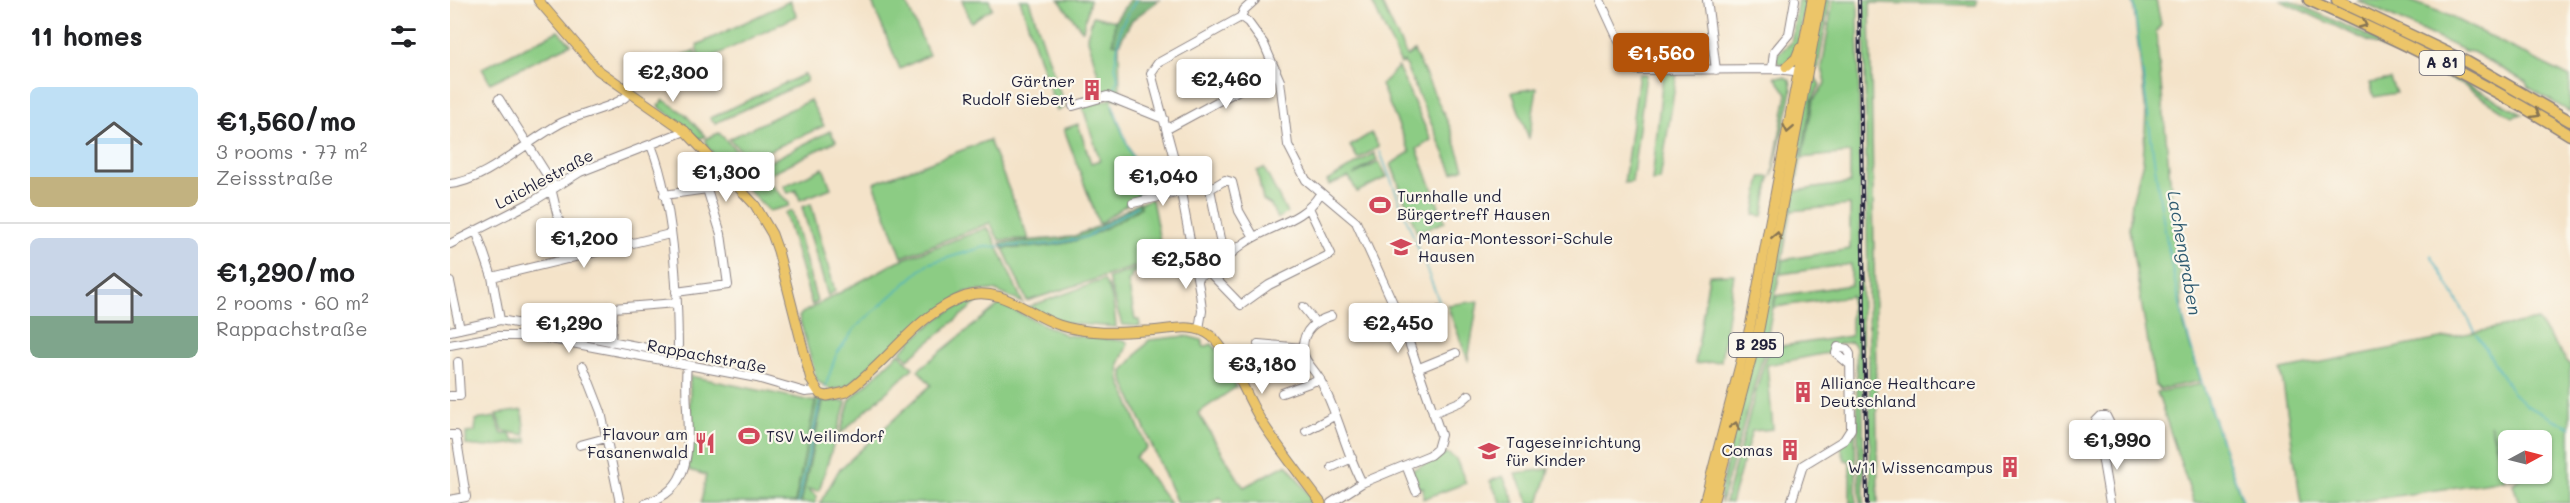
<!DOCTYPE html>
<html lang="en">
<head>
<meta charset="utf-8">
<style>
  :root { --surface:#fff; --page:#f6f6f6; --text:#202124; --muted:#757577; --line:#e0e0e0; --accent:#b45309 }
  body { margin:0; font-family:Mali,sans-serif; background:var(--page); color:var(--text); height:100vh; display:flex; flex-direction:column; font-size:22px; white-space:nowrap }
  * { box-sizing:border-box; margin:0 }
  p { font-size:20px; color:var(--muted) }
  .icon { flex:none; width:33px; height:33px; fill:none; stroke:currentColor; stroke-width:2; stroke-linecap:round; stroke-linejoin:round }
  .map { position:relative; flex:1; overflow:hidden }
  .side { display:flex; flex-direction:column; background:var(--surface); width:450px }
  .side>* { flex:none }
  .needle { width:39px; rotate:83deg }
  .buttons { position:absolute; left:2048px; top:430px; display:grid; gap:12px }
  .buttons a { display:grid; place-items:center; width:54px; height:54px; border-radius:9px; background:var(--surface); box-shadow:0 2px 4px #0004; font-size:30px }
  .price { position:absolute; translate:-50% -51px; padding:0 14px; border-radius:6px; background:#fff; color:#222; font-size:20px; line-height:39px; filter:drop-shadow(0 2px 3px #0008) }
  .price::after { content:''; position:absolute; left:50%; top:36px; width:18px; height:14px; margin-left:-9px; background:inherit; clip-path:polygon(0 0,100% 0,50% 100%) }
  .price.current { background:var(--accent); color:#fff }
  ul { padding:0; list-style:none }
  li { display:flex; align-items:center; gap:18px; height:150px; padding:0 30px }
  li+li { border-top:2px solid var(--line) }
  li span { display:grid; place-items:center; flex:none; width:168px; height:120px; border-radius:9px; color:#555 }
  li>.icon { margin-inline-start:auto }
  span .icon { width:72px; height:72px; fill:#fffc; stroke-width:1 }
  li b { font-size:26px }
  h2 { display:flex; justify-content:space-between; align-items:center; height:72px; padding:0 30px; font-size:26px }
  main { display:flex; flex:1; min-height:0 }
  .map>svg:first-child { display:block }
</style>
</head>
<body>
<main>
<section class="side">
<h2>11 homes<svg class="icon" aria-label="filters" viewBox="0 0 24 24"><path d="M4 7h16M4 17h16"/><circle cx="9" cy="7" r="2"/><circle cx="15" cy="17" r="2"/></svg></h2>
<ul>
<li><span style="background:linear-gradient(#bfe0f5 75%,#c2b280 0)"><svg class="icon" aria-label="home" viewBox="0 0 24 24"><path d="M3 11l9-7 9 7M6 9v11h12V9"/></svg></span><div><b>€1,560/mo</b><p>3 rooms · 77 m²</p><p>Zeissstraße</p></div></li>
<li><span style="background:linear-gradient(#c9d6e8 65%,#7fa58c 0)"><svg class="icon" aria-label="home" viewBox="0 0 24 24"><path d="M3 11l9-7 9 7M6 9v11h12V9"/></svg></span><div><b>€1,290/mo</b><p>2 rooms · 60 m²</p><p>Rappachstraße</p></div></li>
</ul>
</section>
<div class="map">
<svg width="2120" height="503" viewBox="0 0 2120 503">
  <rect width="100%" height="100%" fill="#fbf7ec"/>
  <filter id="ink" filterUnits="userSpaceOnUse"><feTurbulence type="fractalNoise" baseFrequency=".0167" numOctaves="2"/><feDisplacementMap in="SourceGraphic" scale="12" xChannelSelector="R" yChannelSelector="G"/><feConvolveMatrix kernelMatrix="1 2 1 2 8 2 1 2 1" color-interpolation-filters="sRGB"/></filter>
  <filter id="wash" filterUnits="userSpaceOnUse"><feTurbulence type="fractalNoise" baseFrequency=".008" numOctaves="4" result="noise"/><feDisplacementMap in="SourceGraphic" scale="24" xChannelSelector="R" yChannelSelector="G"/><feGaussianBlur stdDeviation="1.35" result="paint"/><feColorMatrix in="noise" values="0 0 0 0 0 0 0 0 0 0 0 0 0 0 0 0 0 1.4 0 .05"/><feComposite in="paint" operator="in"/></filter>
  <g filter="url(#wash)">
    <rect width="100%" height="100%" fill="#f4e3c9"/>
    <path fill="#8ccc84" stroke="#577760" stroke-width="1.5" fill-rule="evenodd" d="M421 0H455L479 55 450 69Z
      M512 0H539L542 8 521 22Z
      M570 0H579L615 107 607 111Z
      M609 0H640L633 30H632Z
      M921 0H930L957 57 964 51 1000 127 1014 168 1003 173 954 62 951 64Z
      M1348 0H1356L1347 49 1336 64 1332 65 1326 61V55L1341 43Z
      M1374 0H1380L1368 68 1365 69 1362 66Z
      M1383 0H1408L1414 503H1410L1406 348 1401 342 1388 344 1382 352 1317 365 1323 429 1302 431 1281 503 1275 502 1318 348 1401 336V296L1324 307 1326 296 1401 285V264L1330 274 1332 261 1315 349 1271 503 1270 494 1360 80 1365 77 1370 85 1362 100 1345 191 1400 183V153L1352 158 1363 101 1376 82 1372 68ZM1344 196 1342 211 1400 205V249L1332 260Z
      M1414 0H1527L1526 5 1420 3 1428 503H1421Z
      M1683 0H1706L1711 24 1706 32 1734 325 1751 381 1710 389 1705 385 1679 229 1682 202 1693 161 1696 114Z
      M1829 0H1839L1973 61 2072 114 2062 117 2013 85Z
      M1907 0H1958L1995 14 2120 77V112L2078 87 2076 82 2023 52 2015 51Z
      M340 1 347 16 250 63 247 45Z
      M643 16 665 21 663 42 669 44 670 100 654 95 637 36Z
      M108 31 121 44 40 83 32 68Z
      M245 50 247 61 210 77 206 67Z
      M948 67 981 140 967 149 995 222 967 232 941 164 960 152 931 85Z
      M1213 73H1227L1210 180 1202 181Z
      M355 74 357 81 265 123 260 118Z
      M1189 74H1196L1182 182 1174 183Z
      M1325 77H1335L1340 80 1342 91 1322 176 1337 94Z
      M1940 79 1946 93 1924 97 1920 83Z
      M1087 88 1079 139 1062 92Z
      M662 99C661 107 665 114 668 121 678 147 691 169 687 197L649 224 614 129 628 124 641 163 650 160 632 105Z
      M214 100 235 114 255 136 249 139 208 106Z
      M360 100 374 126 300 159 279 139Z
      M380 131 386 141 315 176 307 168Z
      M269 133 339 203V206L319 211 257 147 255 139Z
      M921 133 929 147 908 159 900 146Z
      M539 140 579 239 549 240 540 223 452 257 424 183Z
      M924 153 927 160 903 175 929 162 937 177 907 192 899 177 879 185 877 181Z
      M373 168 381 188 350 200 346 190 338 193 334 186Z
      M814 168 837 213 827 219 821 205 813 200 807 171Z
      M1311 177H1320L1313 216 1304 215Z
      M702 199 713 258 577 301 553 248C610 249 643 239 691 207L690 203Z
      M361 204 385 291 378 296 352 207Z
      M342 211 367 302 362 305 335 213Z
      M536 228 541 232 573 303 544 290 516 292 397 386 382 390 367 381 349 317 352 313 448 261Z
      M710 261V264L681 274V279L678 281 685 320H689L690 326 672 325 658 278Z
      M1284 274 1271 361 1245 364 1259 275Z
      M653 280C663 288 665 315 666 327L613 323 578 307Z
      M530 300 458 359 451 351C475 329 498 305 530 300Z
      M1028 301 1018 360 997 305Z
      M550 304 616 335 676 341 678 344 669 364 670 380 697 448 685 457 720 503H370L389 470 481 385 468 370Z
      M2087 320 2120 365V503H2069L2063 484C2070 476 2081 474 2091 474L2094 470H2091V441H2058V474H2076L2059 479 2040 424 2055 480 1899 503H1851L1831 370Z
      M736 336 751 340 754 347 762 344 773 358 786 387 748 413 792 485 794 487 837 464 865 503H774L770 497 759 503H727L673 379V371L699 340Z
      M449 353 463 368 390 434 400 400Z
      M240 376 366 402 345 503H251L256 475 239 470Z
      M1752 384 1793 503H1744L1707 392Z
      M373 401H396V403L369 491 357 489 367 496 365 503H351Z
      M72 410 75 435 53 431 46 414Z
      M45 417 52 434H60L64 441 77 438V442L36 447 16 445V433L25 432 26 420Z
      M1405 421 1406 503H1400V461L1395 460 1390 444Z
      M997 453 1006 459 1016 483 973 499V487L969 488 962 470Z
      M1099 469 1089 503H1079L1065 473Z
      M1053 476 1065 503H1051L1040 481Z"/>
    <path fill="#71b072" stroke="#4a6956" stroke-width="1.5" d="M679 0H709L682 20 669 44 663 43 665 21Z
      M689 202 691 207C640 241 614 249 553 248L550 243 622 237 649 226Z
      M366 398 372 399 351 503H345Z"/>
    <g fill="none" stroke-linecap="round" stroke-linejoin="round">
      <path stroke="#43b0c1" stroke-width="1.5" d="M1683 0C1698 108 1708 219 1735 325 1751 385 1772 445 1794 503
        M663 94 668 78 665 64 671 26 686 0
        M662 103 680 152 692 175 689 198
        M930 152 991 306
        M1981 255 2025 331
        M2027 335 2063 393 2077 406 2120 427
        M375 388 386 355 405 328 477 264 534 247 603 244 636 237 687 206
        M348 503 370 402"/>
    </g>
  </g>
  <g filter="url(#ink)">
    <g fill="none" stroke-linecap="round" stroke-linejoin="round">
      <defs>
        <path id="minor" d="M1150 0 1180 65 1187 70 1326 69 1353 72
          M1257 0 1266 70
          M791 17 798 22 814 44 830 81 838 145 856 180 906 222 953 325 991 435 987 449 980 455 912 483 881 503
          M1322 69 1324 52 1339 34 1345 0
          M49 99 104 186
          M623 106 657 96 714 119
          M717 129 826 70
          M201 145C224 203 228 294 228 357
          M237 175 239 190
          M0 184C34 182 82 137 113 122 129 114 172 106 180 92
          M101 188 118 259
          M214 195 257 189 271 234 278 285 226 292
          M683 203 730 192
          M26 230 42 277 50 320
          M0 244 82 202 130 172 235 131
          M781 253 770 239 760 189 775 180 782 182 789 211 804 237
          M759 272 791 305 819 285 881 254 859 208
          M747 276C766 272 780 252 796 242 821 225 854 221 870 194
          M42 277 220 234
          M0 282 10 329
          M853 307 865 322
          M881 316C866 321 853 329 853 348 853 362 864 368 870 380 888 412 895 450 912 483
          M953 325 989 310
          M749 329 752 311 750 293 726 166 701 73 708 63 791 17 794 10 805 0
          M0 331 50 320 228 354
          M161 342 163 308 226 303
          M808 344 853 348
          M0 345 47 336H85L307 378 355 392 366 391
          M133 366 151 412 170 503
          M967 369 1006 353
          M832 393 870 379
          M0 396H10L8 362
          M983 413 1012 401 1019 395
          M1651 416H1656L1659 422 1650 444 1646 421Z
          M856 431 884 416
          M0 435H6L16 497 0 500
          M1650 444 1660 503
          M130 445 156 438
          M1652 455 1693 448
          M956 465 966 491
          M882 467 902 458
          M196 503C258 486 231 414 237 365
          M1341 503 1353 465 1394 440 1401 429 1400 354 1397 349 1388 347 1386 353 1399 364"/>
        <path id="major" d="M88 0 148 70 235 131 305 205 322 234 328 251 361 380 370 394 377 396 396 392C438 363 466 313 516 296 550 285 579 315 609 325 636 334 667 333 695 331 717 331 743 321 761 336 780 351 797 399 812 422 830 450 851 476 871 503
          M1336 67 1346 58 1350 48
          M1254 503 1300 327 1362 0
          M1263 503 1309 329 1371 0"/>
        <path id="highway" d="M1859 0C1949 40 2036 83 2120 135
          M1887 0 2017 62 2120 121"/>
      </defs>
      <use href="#minor" stroke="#8b8282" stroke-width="10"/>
      <use href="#major" stroke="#8b8282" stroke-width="11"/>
      <use href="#highway" stroke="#8b8282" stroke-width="13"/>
      <use href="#minor" stroke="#fff" stroke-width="8"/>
      <use href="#major" stroke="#ecc569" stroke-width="9"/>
      <use href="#highway" stroke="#ecc569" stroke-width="10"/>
      <defs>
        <path id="rail" d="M1409 0 1417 503"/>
      </defs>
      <use href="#rail" stroke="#22223b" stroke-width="4"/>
      <use href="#rail" stroke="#fbf7ec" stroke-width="1.5" stroke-dasharray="4.5" stroke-linecap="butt"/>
    </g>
    <defs><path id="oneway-chevron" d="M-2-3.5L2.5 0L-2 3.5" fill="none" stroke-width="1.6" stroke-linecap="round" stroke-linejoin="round" transform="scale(1.5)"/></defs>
    <g stroke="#877452">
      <use href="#oneway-chevron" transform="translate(1913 24) rotate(24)"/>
      <use href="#oneway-chevron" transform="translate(2086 114) rotate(31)"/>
      <use href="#oneway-chevron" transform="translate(1338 129) rotate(101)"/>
      <use href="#oneway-chevron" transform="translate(1327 236) rotate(-79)"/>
      <use href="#oneway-chevron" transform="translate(1285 426) rotate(-74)"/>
    </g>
  </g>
  <defs>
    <symbol id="building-bare" viewBox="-9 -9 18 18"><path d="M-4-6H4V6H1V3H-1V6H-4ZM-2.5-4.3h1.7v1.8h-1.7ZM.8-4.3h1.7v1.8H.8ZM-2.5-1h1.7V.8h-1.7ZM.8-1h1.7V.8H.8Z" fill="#d1495b" stroke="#fbf7ec" stroke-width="2.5" paint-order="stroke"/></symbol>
    <symbol id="stadium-bare" viewBox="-9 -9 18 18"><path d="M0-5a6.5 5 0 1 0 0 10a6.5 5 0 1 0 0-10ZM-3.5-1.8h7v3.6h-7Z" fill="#d1495b" stroke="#fbf7ec" stroke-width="2.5" paint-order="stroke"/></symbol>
    <symbol id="school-bare" viewBox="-9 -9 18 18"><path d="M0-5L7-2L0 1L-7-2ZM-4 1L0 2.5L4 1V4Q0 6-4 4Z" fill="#d1495b" stroke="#fbf7ec" stroke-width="2.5" paint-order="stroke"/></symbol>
    <symbol id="restaurant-bare" viewBox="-9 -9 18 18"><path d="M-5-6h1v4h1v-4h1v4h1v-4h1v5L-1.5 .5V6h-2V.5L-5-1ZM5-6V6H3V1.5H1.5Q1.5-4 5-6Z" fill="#d1495b" stroke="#fbf7ec" stroke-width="2.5" paint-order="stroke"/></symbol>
  </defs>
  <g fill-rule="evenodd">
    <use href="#building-bare" x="627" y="75" width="30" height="30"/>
    <use href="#stadium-bare" x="915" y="190" width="30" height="30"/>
    <use href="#school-bare" x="936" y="232" width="30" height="30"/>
    <use href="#building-bare" x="1338" y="377" width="30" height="30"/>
    <use href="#stadium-bare" x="284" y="421" width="30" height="30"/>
    <use href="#restaurant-bare" x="240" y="428" width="30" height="30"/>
    <use href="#building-bare" x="1325" y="435" width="30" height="30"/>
    <use href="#school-bare" x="1024" y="436" width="30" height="30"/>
    <use href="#building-bare" x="1545" y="452" width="30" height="30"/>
  </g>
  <g text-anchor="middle" stroke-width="4.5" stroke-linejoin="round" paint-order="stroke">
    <g fill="#fbf7ec" stroke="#636270" stroke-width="1.5">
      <rect x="1969.5" y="51" width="45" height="24" rx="4.5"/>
      <rect x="1279" y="333" width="54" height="24" rx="4.5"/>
    </g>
    <g font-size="15" font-weight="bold" fill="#22223b">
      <text x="1992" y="68">A 81</text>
      <text x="1306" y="350">B 295</text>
    </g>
    <g font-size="16" fill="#22223b" stroke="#fbf7ec" text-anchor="start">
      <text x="625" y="87" text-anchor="end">Gärtner<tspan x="625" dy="18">Rudolf Siebert</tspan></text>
      <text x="947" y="202">Turnhalle und<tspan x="947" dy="18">Bürgertreff Hausen</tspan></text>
      <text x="968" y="244">Maria-Montessori-Schule<tspan x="968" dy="18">Hausen</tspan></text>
      <text x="1370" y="389">Alliance Healthcare<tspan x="1370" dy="18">Deutschland</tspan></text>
      <text x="238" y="440" text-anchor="end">Flavour am<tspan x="238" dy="18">Fasanenwald</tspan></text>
      <text x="316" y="442">TSV Weilimdorf</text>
      <text x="1056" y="448">Tageseinrichtung<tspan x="1056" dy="18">für Kinder</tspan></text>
      <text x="1323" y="456" text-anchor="end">Comas</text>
      <text x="1543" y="473" text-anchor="end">W11 Wissencampus</text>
    </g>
    <g font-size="16" fill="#22223b" stroke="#fbf7ec">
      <text transform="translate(94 179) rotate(-28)" y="6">Laichlestraße</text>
      <text transform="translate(257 356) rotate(11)" y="6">Rappachstraße</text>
    </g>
    <g font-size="18" font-style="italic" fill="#2f5b71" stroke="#fbf7ec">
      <text transform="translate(1734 253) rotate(80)" y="6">Lachengraben</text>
    </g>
  </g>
</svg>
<div class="buttons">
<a><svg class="needle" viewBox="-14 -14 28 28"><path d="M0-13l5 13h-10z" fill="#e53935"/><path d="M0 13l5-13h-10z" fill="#757577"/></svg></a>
</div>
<b class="price current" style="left:1211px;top:84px">€1,560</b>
<b class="price" style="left:223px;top:103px">€2,300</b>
<b class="price" style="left:776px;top:110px">€2,460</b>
<b class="price" style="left:276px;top:203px">€1,300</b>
<b class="price" style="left:713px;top:207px">€1,040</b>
<b class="price" style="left:134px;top:269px">€1,200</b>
<b class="price" style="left:736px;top:290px">€2,580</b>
<b class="price" style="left:119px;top:354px">€1,290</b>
<b class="price" style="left:948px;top:354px">€2,450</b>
<b class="price" style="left:812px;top:395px">€3,180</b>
<b class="price" style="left:1667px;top:471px">€1,990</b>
</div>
</main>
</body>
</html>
